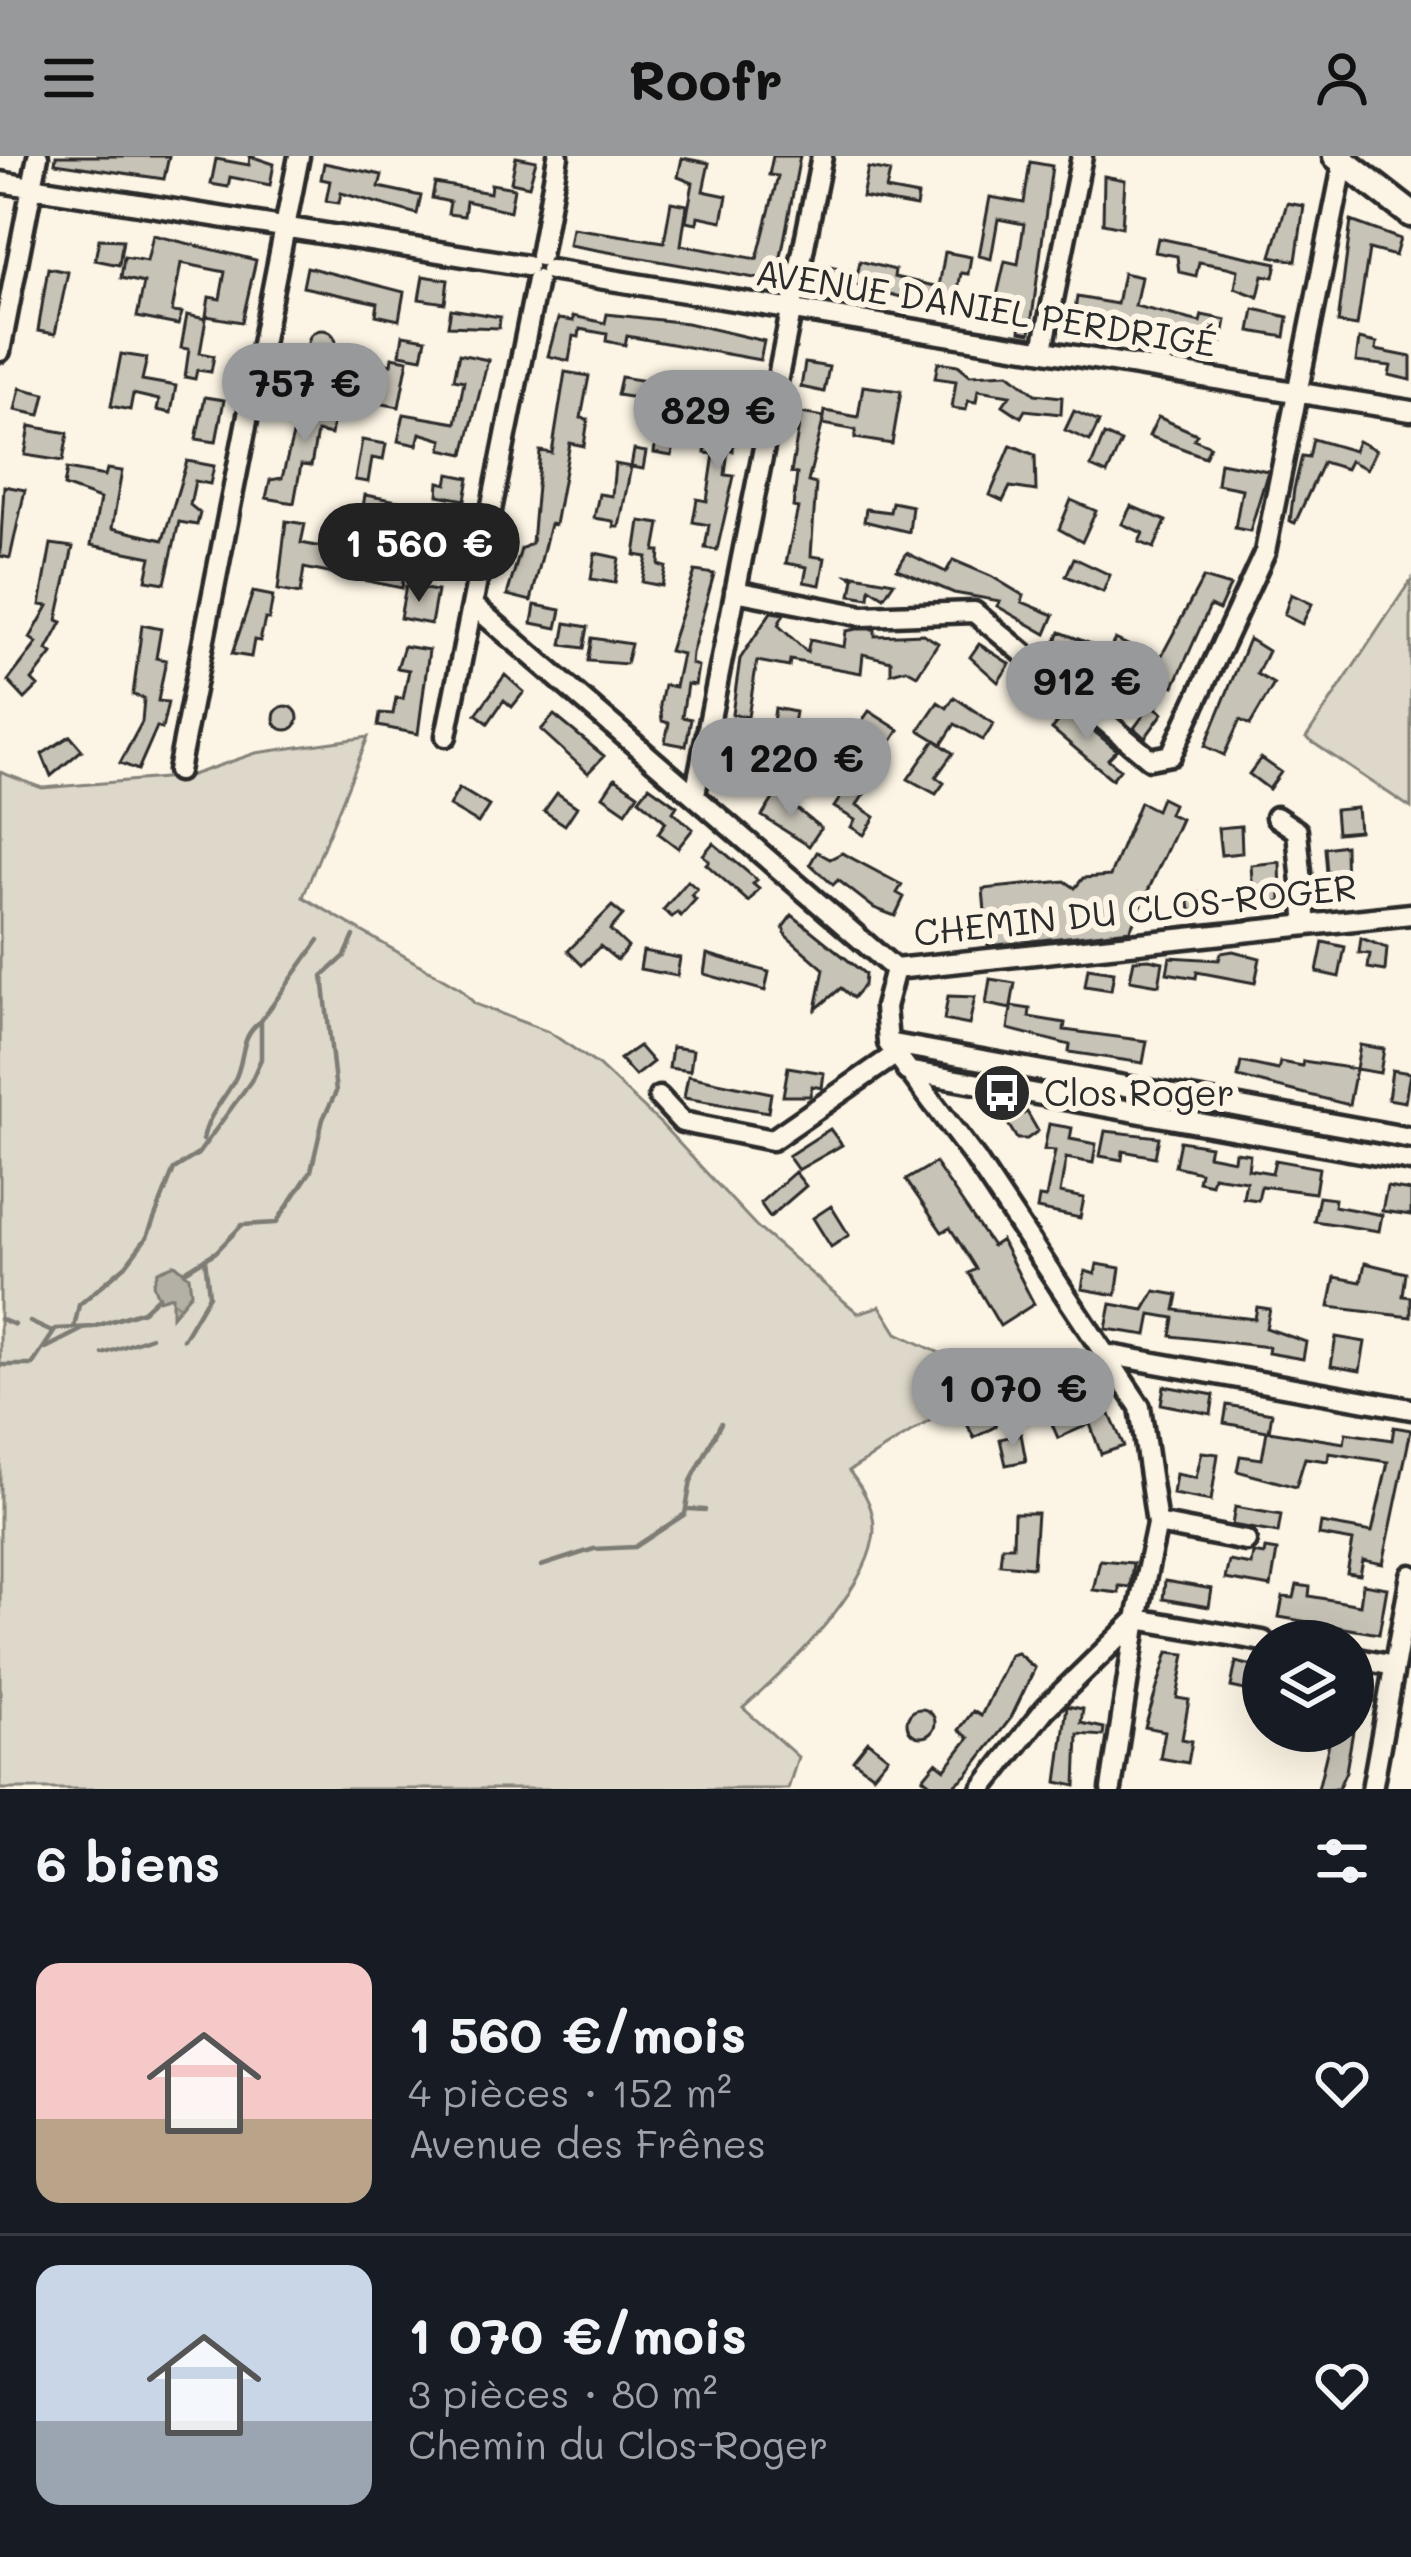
<!DOCTYPE html>
<html lang="fr">
<head>
<meta charset="utf-8">
<style>
  :root { --surface:#171b24; --page:#20242c; --text:#f1f3f6; --muted:#9ea1a6; --line:#363941; --accent:#98999b }
  body { margin:0; font-family:Mali,sans-serif; background:var(--page); color:var(--text); height:100vh; display:flex; flex-direction:column; font-size:45px; white-space:nowrap }
  * { box-sizing:border-box; margin:0 }
  p { font-size:39px; color:var(--muted) }
  .icon { flex:none; width:66px; height:66px; fill:none; stroke:currentColor; stroke-width:2; stroke-linecap:round; stroke-linejoin:round }
  .map { position:relative; height:1633px; overflow:hidden }
  .panel { display:flex; flex-direction:column; background:var(--surface); flex:1 }
  .panel>* { flex:none }
  .buttons { position:absolute; left:1242px; top:1464px; display:grid; gap:24px }
  .buttons a { display:grid; place-items:center; width:132px; height:132px; border-radius:50%; background:var(--surface); box-shadow:0 12px 48px #0002; font-size:60px }
  .price { position:absolute; translate:-50% -102px; padding:0 27px; border-radius:42px; background:var(--accent); color:#111; font-size:39px; line-height:78px; filter:drop-shadow(0 3px 6px #0008) }
  .price::after { content:''; position:absolute; left:50%; top:72px; width:36px; height:27px; margin-left:-18px; background:inherit; clip-path:polygon(0 0,100% 0,50% 100%) }
  .price.active { background:#222; color:#fff }
  ul { padding:0; list-style:none }
  li { display:flex; align-items:center; gap:36px; height:300px; padding:0 36px }
  li+li { border-top:3px solid var(--line) }
  li span { display:grid; place-items:center; flex:none; width:336px; height:240px; border-radius:24px; color:#555 }
  li>.icon { margin-inline-start:auto }
  span .icon { width:144px; height:144px; fill:#fffc; stroke-width:1 }
  li b { font-size:51px }
  h2 { display:flex; justify-content:space-between; align-items:center; height:144px; padding:0 36px; font-size:51px }
  header { display:flex; justify-content:space-between; align-items:center; height:156px; padding:0 36px; background:var(--accent); color:#111; font-size:54px; font-weight:700 }
  .map>svg:first-child { display:block }
</style>
</head>
<body>
<header><svg class="icon" aria-label="menu" viewBox="0 0 24 24"><path d="M4 6h16M4 12h16M4 18h16"/></svg>Roofr<svg class="icon" aria-label="person" viewBox="0 0 24 24"><circle cx="12" cy="8" r="4"/><path d="M4 21q1-7 8-7t8 7"/></svg></header>
<div class="map">
<svg width="1411" height="1633" viewBox="0 0 1411 1633">
  <defs>
    <pattern id="water-ripples" width="26" height="14" patternUnits="userSpaceOnUse" patternTransform="scale(3)"><rect width="26" height="14" fill="#b4b0a5"/><path d="M2 4q2-2 4 0t4 0M15 11q2-2 4 0t4 0" fill="none" stroke="#938f87"/></pattern>
  </defs>
  <rect width="100%" height="100%" fill="#fcf5e5"/>
  <filter id="ink" filterUnits="userSpaceOnUse"><feTurbulence type="fractalNoise" baseFrequency=".00833" numOctaves="2"/><feDisplacementMap in="SourceGraphic" scale="24" xChannelSelector="R" yChannelSelector="G"/><feConvolveMatrix kernelMatrix="1 2 1 2 8 2 1 2 1" color-interpolation-filters="sRGB"/></filter>
  <g filter="url(#ink)">
    <path fill="#ded8ca" stroke="#84827a" stroke-width="3" d="M1411 424V652L1306 582Z
      M368 581 303 741 461 833 475 848 549 876 598 909 661 968 758 1072 858 1157 880 1150 897 1177 944 1199 963 1244 849 1315C864 1334 878 1357 873 1383 864 1438 785 1516 743 1552L798 1601 788 1633H0V616L42 632 189 620 256 597Z"/>
    <path fill="url(#water-ripples)" stroke="#7d7b74" stroke-width="3" d="M175 1108 189 1120 191 1137 172 1160V1140L159 1144 153 1128 158 1115Z"/>
    <g fill="none" stroke-linecap="round" stroke-linejoin="round">
      <path stroke="#7d7b74" stroke-width="4.5" d="M203 984C207 960 223 945 234 925 246 904 238 881 261 865
        M185 1115 216 1096 242 1069 276 1067 311 1015 323 963 336 936 323 820 345 800 354 780
        M0 1163 15 1169
        M30 1166 52 1176
        M74 1172 79 1149 126 1109 147 1081 174 1013 198 998 251 925 261 903V865L319 784
        M183 1183 209 1139 205 1102
        M46 1192 83 1173
        M103 1198 151 1181
        M0 1209H32L56 1173 93 1171 143 1155 159 1140
        M688 1353 705 1354
        M541 1410 594 1393 635 1391 685 1358 691 1325 721 1267"/>
    </g>
    <path fill="#c8c3b7" stroke="#2b2b2b" stroke-width="3" d="M56 0H169L164 23 55 7Z
      M250 0 274 8 270 29 230 21 228 31 211 28 216 3 249 9Z
      M773 0H800L777 122 771 125 569 89 572 72 664 86 671 46 687 49 681 89 757 103 778 20 769 19Z
      M516 1 536 5 529 30 511 26Z
      M682 2 709 7 703 35 727 40 722 65 698 60 697 67 686 65 693 27 678 21Z
      M1030 6 1052 10 1030 177 1020 175 1021 166 985 160 987 142 996 144 1005 105 1018 108 1024 68 998 63 991 103 979 100 990 41 1024 47Z
      M324 7 382 19 379 31 421 40 417 58 341 37 339 47 326 45 330 25 321 23Z
      M868 12 890 16 886 34 918 40 916 51 862 41Z
      M1104 20 1125 24 1122 71 1103 67Z
      M435 27 490 37 491 28 514 32 510 55 466 45 464 60 448 58 450 46 432 42Z
      M1287 47 1304 50 1296 105 1271 100Z
      M1351 65 1400 83 1395 100 1369 93 1357 170 1338 167Z
      M153 79 256 104 242 166 206 160 209 141 220 143 225 116 181 107 172 156 182 157 178 169 137 161 144 127 121 122 124 101 147 105Z
      M1158 82 1277 107 1274 121 1263 119 1258 141 1235 132 1238 114 1227 111 1199 106 1196 120 1179 116 1177 100 1155 96Z
      M99 83 123 84 119 109 95 104Z
      M945 96 971 101 968 118 961 117 954 155 844 126 843 135 821 130 825 109 858 116 860 105 895 114 894 121 939 131Z
      M307 111 404 136 399 164 376 159 378 147 303 131Z
      M48 112 68 116 55 178 38 175Z
      M1123 117 1141 121 1135 150 1200 166 1202 159 1226 164 1222 186 1197 181 1196 189 1138 172 1122 181 1107 178 1109 167 1074 160 1077 141 1117 148Z
      M423 120 448 124 445 147 419 143Z
      M451 153 500 161 499 172 448 170Z
      M1254 153 1288 161 1285 181 1250 175Z
      M607 158 687 167 764 185 760 204 627 180 625 189 606 185 607 178 580 173 579 181 573 180 569 205 548 200 558 163 573 165V160L605 167Z
      M187 159 206 163 200 197 214 200 211 216 197 214 195 223 185 221 189 193 181 192Z
      M308 188a14 14 0 1 1 28 0a14 14 0 1 1-28 0Z
      M403 179 426 183 422 202 400 198Z
      M1359 183 1377 187 1376 194 1411 201V224L1389 219 1391 210 1356 206Z
      M121 198 147 202 142 224 176 230 171 257 157 254 159 244 133 238 130 254 111 250Z
      M459 198 488 204 464 298 441 293 443 284 420 277 417 289 398 285 404 258 456 267 464 225 454 223Z
      M392 201 408 204 399 251 378 247 385 207 391 208Z
      M938 206 958 209 970 219 1009 217 1035 238 1062 241 1061 258 1025 254 1021 261 1003 249 1010 239 978 234 976 246 968 245 966 254 952 252 956 225 935 222Z
      M805 207 829 211 824 236 801 231Z
      M565 216 589 220 581 262 588 263 584 290 570 287 555 369 550 368 531 445 507 439 521 393 532 387 540 295 552 297Z
      M621 221 646 225 643 243 617 239Z
      M323 227 339 230 331 279 317 276 311 310 301 309 294 347 266 342 270 324 282 322 299 256 317 259Z
      M863 230 901 235 892 288 855 282 856 274 823 268 825 255 858 261Z
      M20 232 45 238 40 259 15 254Z
      M205 241 224 244 216 286 196 283Z
      M712 245 736 250 733 295 728 294 725 319 734 320 717 394 705 392 709 369 693 366 697 343 707 345 714 298 705 297Z
      M1074 255 1099 266 1090 285 1065 274Z
      M801 257 824 261 808 326 816 328 811 400 825 402 820 429 804 426 807 411 786 407 798 352 793 351 797 318 791 317Z
      M1158 261 1197 278 1194 283 1210 290 1205 301 1149 280Z
      M658 267 677 270 672 300 654 297Z
      M30 270 68 277 63 305 25 299Z
      M1104 279 1121 286 1107 318 1091 311Z
      M1313 283 1354 295 1358 285 1376 294 1367 313 1350 305 1346 313 1323 306 1295 367 1290 365 1294 333 1302 300 1309 301Z
      M362 284 386 288 383 304 372 302 368 326 355 324Z
      M1011 289 1035 299 1036 335 1010 331 1003 345 990 339Z
      M634 294 646 296 643 313 631 311 619 371H614L613 365 594 362 599 338 612 340 615 308 631 311Z
      M187 305 214 310 210 328 195 325 190 349 200 357 197 369 179 366 165 427 146 424 151 401 91 389 100 343 64 330 67 313 105 320 107 313 122 315 112 372 163 384Z
      M1220 306 1268 315 1250 375 1235 372 1242 333 1217 328Z
      M449 318 469 322 465 344 438 339 439 326 447 328Z
      M4 330 25 334 10 402 0 400Z
      M365 339 419 349 417 361 405 358 402 370 361 363Z
      M1071 344 1096 355 1082 386 1059 373Z
      M892 346 912 350 909 376 864 365 866 353 890 356Z
      M1131 350 1166 365 1154 392 1139 386 1143 377 1122 368Z
      M286 365 305 368 301 387 353 397 355 390 395 398 391 416 404 419 402 432 304 412 300 438 278 434Z
      M640 365 660 368 655 395H660L659 409 666 411 662 430 642 426 647 401 635 399Z
      M51 388 73 391 57 464 62 466 47 494 52 498 32 524 38 530 25 543 8 525 37 487 30 482 48 450 40 449Z
      M595 397 619 402 615 427 591 423Z
      M907 397 946 416 953 404 991 420 1024 440 1022 446 1054 459 1046 478 997 450 1000 445 954 437 897 413Z
      M1074 402 1110 419 1103 436 1066 420Z
      M695 415 714 418 692 497 691 508 698 510 695 529 687 528 682 561 691 563 686 590 665 586 669 567 662 565 660 549 664 529 675 531 682 498 669 495Z
      M849 419H855L894 426 884 441 870 432 869 442 851 439 854 422Z
      M1203 422 1230 430 1219 454 1210 450 1174 530 1168 527 1156 552 1163 557 1145 582 1134 572 1149 552 1144 549 1152 525 1118 508 1115 515 1103 510 1097 523 1082 516 1086 509 1051 495 1060 476 1109 495 1115 483 1136 493 1132 501 1155 512Z
      M406 430 437 435 431 468 400 462Z
      M253 436 273 440 269 463H265L260 485 254 484 251 501 232 498Z
      M1291 438 1312 448 1302 468 1284 459Z
      M535 449 561 454 557 472 532 467Z
      M771 456 784 458 778 469 807 496 810 484 844 491 846 475 857 473H875V480L923 478 938 487 917 519 906 513 891 517V505L863 498 861 517 790 504 789 511 757 505 748 561 732 558 740 503Z
      M566 467 588 471 584 492 562 489Z
      M142 469 161 473 156 502 166 504 158 545 168 546 162 573 157 571 138 614 120 607 142 566 144 542 133 539Z
      M592 482 631 488 626 508 588 505Z
      M1249 483 1268 495 1257 518 1274 528 1250 569 1240 564 1224 599 1205 590Z
      M979 488 1010 508 998 526 970 501Z
      M404 490 429 494 418 578 378 570 380 557 393 558 396 542 403 543 409 514 397 512Z
      M505 519 524 536 512 551 504 544 488 567 476 558Z
      M954 541 994 568 983 584 955 568 942 588 919 574 938 546 947 552Z
      M274 562a12 12 0 1 1 24 0a12 12 0 1 1-24 0Z
      M775 552 795 556 792 573 784 572 782 582 771 580Z
      M1068 554 1117 594 1108 603 1120 613 1112 623 1052 573Z
      M869 555 899 574 884 598 856 574Z
      M554 559 604 600 588 617 541 574Z
      M70 580 82 594 51 620 42 598Z
      M935 584 953 597 936 621 944 627 936 638 908 623Z
      M1261 602 1281 616 1269 633 1249 618Z
      M615 622 638 638 626 656 603 640Z
      M853 623 868 632 857 649 875 661 864 679 851 671 855 664 834 651Z
      M649 630 677 650 673 656 693 673 678 692 658 677 666 666 639 643Z
      M459 632 489 650 478 667 449 650Z
      M557 637 577 651 565 669 544 655Z
      M777 637 821 672 809 690 762 660Z
      M1161 642 1173 648 1169 658 1181 663 1130 774 988 790 983 733 1065 725 1075 732 1083 722 1110 720 1140 646 1156 654Z
      M1357 652 1359 675 1337 677 1335 654Z
      M1241 670 1242 697 1221 699 1218 672Z
      M713 687 757 724 753 728 759 733 749 746 706 708 709 705 703 699Z
      M1345 689 1346 740 1329 742 1325 692Z
      M817 696 830 703 842 697 902 729 897 737 904 741 895 760 874 752 838 724 833 729 810 708Z
      M1280 706 1281 745 1263 747V739H1253L1251 709Z
      M688 725 697 733 691 739 696 743 681 760 677 756 672 761 663 754Z
      M1216 735 1217 750 1190 755 1188 738Z
      M612 750 623 759 610 774 628 791 617 804 600 790 582 809 568 795Z
      M792 759 865 818 864 829 853 842 841 832 816 853 824 813 786 780 783 771Z
      M1361 782 1387 792 1385 815 1368 812 1370 798 1359 797Z
      M1323 786 1345 791 1339 821 1317 816Z
      M643 795 680 802 677 820 640 813Z
      M1233 795 1260 802 1255 827 1197 816 1196 822 1167 817 1170 801 1219 804 1221 797Z
      M707 798 769 816 765 835 704 818Z
      M1149 803 1163 806 1159 829 1130 824 1134 804Z
      M1088 812 1114 816 1111 834 1085 830Z
      M990 823 1015 827 1011 850 1030 853 1029 861 1065 867 1064 874 1147 885 1143 907 1069 896 1070 889 1008 873 1011 853 986 848Z
      M948 840 975 841 969 869 944 864Z
      M1360 889 1384 893 1380 917 1356 913Z
      M639 890 653 906 635 920 620 903Z
      M672 891 693 894 690 915 669 912Z
      M1303 905 1356 913 1349 949 1238 921 1241 906 1278 914 1280 906 1302 910Z
      M788 911 824 917 822 932 812 930 810 940H783Z
      M1392 914 1410 917 1405 946 1388 943Z
      M688 920 771 937 768 956 684 942Z
      M1012 947 1021 959 1027 956 1038 975 1027 983H1017L1005 963Z
      M1049 968 1072 972 1070 983 1096 988 1093 1007 1066 1002 1060 1037 1084 1042 1080 1062 1037 1053 1039 1041 1046 1042 1055 995 1044 994Z
      M830 973 842 989 798 1014 788 1000Z
      M1105 975 1159 981 1155 1001 1123 995 1122 1004 1100 1000Z
      M1180 985 1210 990 1208 999 1234 1004 1235 996 1250 998 1248 1013 1272 1017 1275 1004 1319 1012 1315 1037 1261 1030 1258 1044 1243 1042 1246 1025 1213 1020 1211 1028 1198 1025 1200 1016 1175 1010Z
      M935 1007 992 1090 1001 1084 1034 1148 1000 1170 969 1117 976 1113 961 1089 950 1072 942 1076 906 1024Z
      M795 1016 806 1030 770 1061 760 1047Z
      M1387 1031 1411 1035V1059L1382 1055Z
      M1319 1041 1335 1043 1334 1050 1382 1059 1379 1075 1314 1065Z
      M831 1050 849 1079 831 1091 813 1062Z
      M1365 1107 1406 1117 1403 1140 1411 1141V1161L1329 1151 1335 1121 1361 1126Z
      M1097 1108 1120 1112 1116 1139 1082 1133 1085 1115 1095 1118Z
      M1155 1135 1178 1139 1175 1154 1255 1163 1257 1151 1270 1153 1266 1172 1306 1186 1303 1203 1268 1197 1269 1191 1171 1180 1174 1162 1151 1158 1147 1179 1106 1173 1111 1148 1144 1154Z
      M1336 1181 1365 1186 1360 1215 1331 1210Z
      M1079 1230 1083 1240 1096 1234 1102 1241 1124 1290 1101 1298 1090 1268 1058 1282 1052 1268 1076 1259 1067 1236Z
      M1164 1230 1214 1239 1211 1258 1161 1248Z
      M982 1241 996 1270 974 1282 959 1252Z
      M1227 1249 1272 1257 1269 1275 1344 1287 1346 1277 1392 1284 1394 1271 1411 1274 1383 1408 1363 1404 1360 1419 1347 1417 1353 1385 1319 1379 1321 1367 1372 1376 1388 1306 1329 1297 1328 1305 1305 1302 1296 1331 1237 1315 1240 1300 1262 1303 1267 1275 1224 1267Z
      M1021 1278 1026 1305 1006 1309 1000 1283Z
      M1202 1296 1218 1298 1211 1345 1173 1338 1176 1318 1196 1322Z
      M1235 1351 1281 1359 1278 1377 1232 1369Z
      M1014 1357H1037L1033 1411 1000 1408 1002 1390H1013Z
      M1265 1393 1277 1395 1271 1431 1225 1423 1229 1405 1251 1409 1253 1397 1264 1399Z
      M1100 1404 1133 1407 1130 1431 1119 1430V1437L1093 1434Z
      M1165 1425 1212 1433 1209 1451 1163 1443Z
      M1363 1428 1387 1432 1379 1478 1279 1461 1283 1441 1294 1442 1297 1429 1310 1431 1309 1440 1360 1449Z
      M1168 1496 1185 1498 1177 1542 1189 1544 1182 1583 1192 1585 1188 1607 1160 1602 1165 1575 1145 1571Z
      M1017 1497 1035 1512 1011 1562 967 1619 950 1633H937L923 1622 936 1606 945 1613 969 1582 959 1574 973 1555 981 1560 1010 1499Z
      M1236 1506 1257 1511 1255 1524 1263 1525V1538L1231 1531Z
      M1067 1550 1083 1553 1081 1567 1104 1572 1103 1580 1078 1578 1076 1630 1057 1626Z
      M907 1567a14 14 0 1 1 28 0a14 14 0 1 1-28 0Z
      M1332 1575H1353L1346 1615 1338 1633H1318Z
      M868 1585 888 1601 873 1619 853 1604Z"/>
    <g fill="none" stroke-linecap="round" stroke-linejoin="round">
      <defs>
        <path id="street" d="M0 26 527 110
          M540 100 558 0
          M550 114 1411 255
          M1043 193 1082 0
          M0 195 38 0
          M735 435 863 460 974 456 1150 603 1171 599 1265 396 1345 0
          M473 449 895 813
          M446 580 537 124
          M178 615 299 0
          M695 638 822 0
          M1276 661 1297 675 1306 769
          M895 813 885 851 888 887 976 1004 1140 1251 1157 1368 1137 1463 1045 1553 982 1633
          M895 813 1411 758
          M888 887 1411 982
          M907 915 1411 1005
          M659 941 682 966 772 984 896 898
          M1105 1198 1411 1253
          M1157 1368 1246 1385
          M1353 1502 1394 1510
          M1111 1633 1137 1463 1263 1485
          M1372 1633 1411 1419"/>
        <path id="secondary" d="M1336 0 1411 58"/>
      </defs>
      <use href="#street" stroke="#2b2b2b" stroke-width="27"/>
      <use href="#secondary" stroke="#2b2b2b" stroke-width="33"/>
      <use href="#street" stroke="#fcf5e5" stroke-width="18"/>
      <use href="#secondary" stroke="#fcf5e5" stroke-width="24"/>
    </g>
  </g>
  <defs>
    <symbol id="bus-disc" viewBox="-11 -11 22 22"><circle r="9.5" fill="#2b2b2b" stroke="#fcf5e5"/><path d="M-5-6H5V4H4V6H2V4H-2V6H-4V4H-5ZM-3.5-4V0h7V-4ZM-3.5 1.2v1.5H-2V1.2ZM2 1.2v1.5H3.5V1.2Z" fill="#fff"/></symbol>
  </defs>
  <g fill-rule="evenodd">
    <use href="#bus-disc" x="969" y="904" width="66" height="66"/>
  </g>
  <g text-anchor="middle" stroke-width="12" stroke-linejoin="round" paint-order="stroke">
    <g font-size="36" fill="#2b2b2b" stroke="#fcf5e5">
      <text transform="translate(986 152) rotate(9)" y="13">AVENUE DANIEL PERDRIGÉ</text>
      <text transform="translate(1135 754) rotate(-6)" y="13">CHEMIN DU CLOS-ROGER</text>
    </g>
    <g font-size="36" fill="#2b2b2b" stroke="#fcf5e5" text-anchor="start">
      <text x="1044" y="950">Clos Roger</text>
    </g>
  </g>
</svg>
<div class="buttons">
<a><svg class="icon" aria-label="layers" viewBox="0 0 24 24"><path d="M12 4l9 5-9 5-9-5zM3 14l9 5 9-5"/></svg></a>
</div>
<b class="price" style="left:305px;top:289px">757 €</b>
<b class="price" style="left:718px;top:316px">829 €</b>
<b class="price active" style="left:419px;top:449px">1 560 €</b>
<b class="price" style="left:1087px;top:587px">912 €</b>
<b class="price" style="left:791px;top:664px">1 220 €</b>
<b class="price" style="left:1013px;top:1294px">1 070 €</b>
</div>
<section class="panel">
<h2>6 biens<svg class="icon" aria-label="filters" viewBox="0 0 24 24"><path d="M4 7h16M4 17h16"/><circle cx="9" cy="7" r="2"/><circle cx="15" cy="17" r="2"/></svg></h2>
<ul>
<li><span style="background:linear-gradient(#f6c9c9 65%,#b9a48a 0)"><svg class="icon" aria-label="home" viewBox="0 0 24 24"><path d="M3 11l9-7 9 7M6 9v11h12V9"/></svg></span><div><b>1 560 €/mois</b><p>4 pièces · 152 m²</p><p>Avenue des Frênes</p></div><svg class="icon" aria-label="heart" viewBox="0 0 24 24"><path d="M12 20l-8-8c-3-5 5-10 8-4 3-6 11-1 8 4z"/></svg></li>
<li><span style="background:linear-gradient(#c9d6e8 65%,#9aa5b1 0)"><svg class="icon" aria-label="home" viewBox="0 0 24 24"><path d="M3 11l9-7 9 7M6 9v11h12V9"/></svg></span><div><b>1 070 €/mois</b><p>3 pièces · 80 m²</p><p>Chemin du Clos-Roger</p></div><svg class="icon" aria-label="heart" viewBox="0 0 24 24"><path d="M12 20l-8-8c-3-5 5-10 8-4 3-6 11-1 8 4z"/></svg></li>
</ul>
</section>
</body>
</html>
